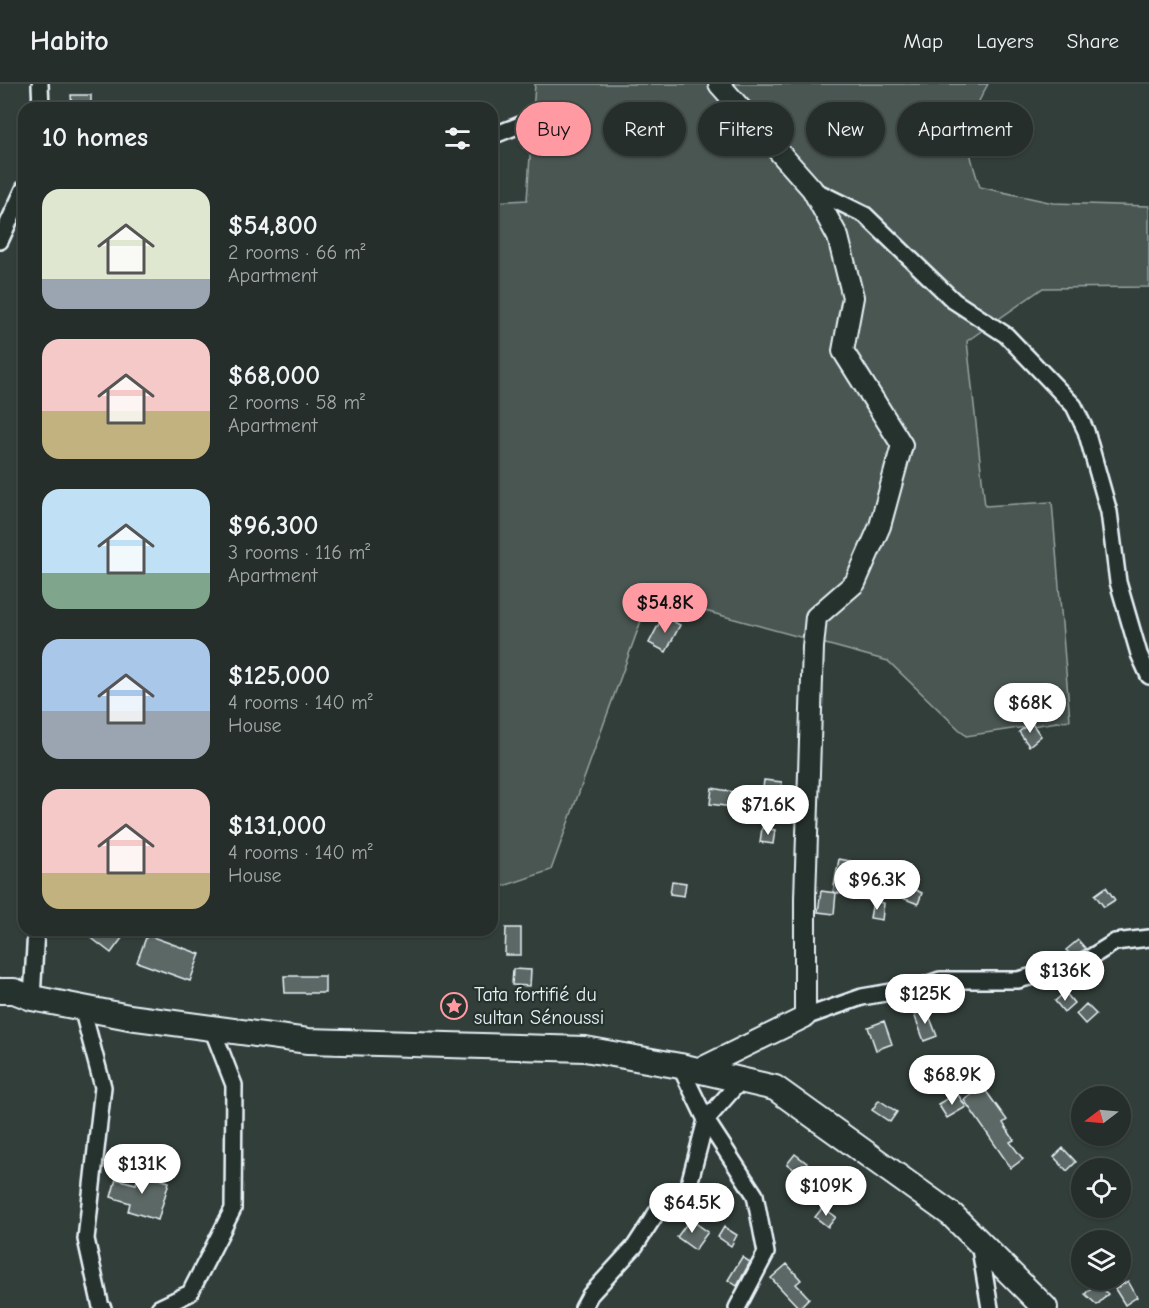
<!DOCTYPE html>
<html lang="en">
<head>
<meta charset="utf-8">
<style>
  :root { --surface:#262e2b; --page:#2e3633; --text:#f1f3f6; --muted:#a4a8a9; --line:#424a47; --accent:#ff9aa2 }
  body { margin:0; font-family:"Comic Neue",sans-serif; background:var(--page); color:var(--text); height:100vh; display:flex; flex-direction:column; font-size:22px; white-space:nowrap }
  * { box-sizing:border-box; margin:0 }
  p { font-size:20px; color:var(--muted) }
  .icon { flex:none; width:33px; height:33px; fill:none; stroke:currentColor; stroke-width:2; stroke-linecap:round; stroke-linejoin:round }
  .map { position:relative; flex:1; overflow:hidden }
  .details { position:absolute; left:18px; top:18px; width:480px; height:834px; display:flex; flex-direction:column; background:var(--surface); border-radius:18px; box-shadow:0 2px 4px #0004,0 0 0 2px var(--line) }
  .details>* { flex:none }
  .banner { position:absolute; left:516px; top:18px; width:543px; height:54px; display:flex; gap:12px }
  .needle { width:39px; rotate:254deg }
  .buttons { position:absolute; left:1071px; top:1002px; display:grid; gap:12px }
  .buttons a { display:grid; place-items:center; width:60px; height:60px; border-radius:50%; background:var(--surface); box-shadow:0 2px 4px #0004,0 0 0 2px var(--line); font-size:30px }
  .price { position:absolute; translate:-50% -51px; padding:0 14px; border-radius:21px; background:#fff; color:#222; font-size:20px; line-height:39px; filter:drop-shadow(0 2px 3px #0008) }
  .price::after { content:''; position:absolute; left:50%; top:36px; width:18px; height:14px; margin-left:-9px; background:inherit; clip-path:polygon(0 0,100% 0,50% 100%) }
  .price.on { background:var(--accent); color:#111 }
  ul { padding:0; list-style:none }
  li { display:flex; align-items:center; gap:18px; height:150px; padding:0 24px }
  li span { display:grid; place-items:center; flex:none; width:168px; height:120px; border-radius:18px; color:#555 }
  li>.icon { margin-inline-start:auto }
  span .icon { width:72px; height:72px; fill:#fffc; stroke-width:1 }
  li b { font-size:26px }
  h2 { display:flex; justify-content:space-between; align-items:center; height:72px; padding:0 24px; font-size:26px }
  .chip { padding:0 21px; border-radius:27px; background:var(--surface); box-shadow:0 2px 4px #0004,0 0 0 2px var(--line); font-size:21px; line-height:54px }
  .chip.on { background:var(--accent); color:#111 }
  header { display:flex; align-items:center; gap:36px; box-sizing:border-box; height:84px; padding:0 30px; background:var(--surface); border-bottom:2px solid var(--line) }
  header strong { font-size:28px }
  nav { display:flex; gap:33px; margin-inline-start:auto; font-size:21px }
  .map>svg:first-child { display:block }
</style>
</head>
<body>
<header>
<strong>Habito</strong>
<nav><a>Map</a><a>Layers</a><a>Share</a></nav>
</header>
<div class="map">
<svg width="1149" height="1224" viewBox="0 0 1149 1224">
  <rect width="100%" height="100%" fill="#323e39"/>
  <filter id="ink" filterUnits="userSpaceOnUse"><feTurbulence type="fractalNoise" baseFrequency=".0167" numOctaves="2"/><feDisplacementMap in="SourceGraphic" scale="12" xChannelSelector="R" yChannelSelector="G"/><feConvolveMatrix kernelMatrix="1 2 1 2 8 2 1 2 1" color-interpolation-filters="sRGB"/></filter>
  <g filter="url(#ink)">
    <path fill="#495651" stroke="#98a4a4" stroke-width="1.5" d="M535 0H988C964 43 964 56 980 103L1053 119 1149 122V203L1043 204 967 257 985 422 1052 418 1070 636 966 652 888 577 650 512 551 786 492 806V118L527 116Z"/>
    <path fill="#5c6865" stroke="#e8f1f8" stroke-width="1.5" d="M71 11H91V24H72Z
      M663 532 680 541 666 568 649 559Z
      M1031 638 1041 652 1029 662 1019 648Z
      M764 696 782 698 780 715 762 712Z
      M712 704 734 708 732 723 710 720Z
      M762 744 775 746 773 760 760 758Z
      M839 775 876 782 870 816 833 808Z
      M672 797 686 799 684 812 670 810Z
      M905 801 922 809 918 820 900 813Z
      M1106 803 1115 816 1104 823 1095 811Z
      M821 807 836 809 834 830 818 828Z
      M873 817 884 819 882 836 870 834Z
      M506 844H521V871H505Z
      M81 846H128L111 869Z
      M147 851 200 870 190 897 137 878Z
      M1078 856 1086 865 1072 872 1066 866Z
      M513 885 531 886 530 902 512 901Z
      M284 892H325V909H285Z
      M1065 908 1074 919 1064 928 1055 917Z
      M1086 920 1096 930 1085 940 1076 930Z
      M927 926 937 952 924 957 914 930Z
      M884 937 892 960 876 966 868 943Z
      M983 1003 1007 1036 1003 1039 1014 1056 1010 1058 1023 1075 1011 1084 964 1016Z
      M957 1009 966 1023 947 1034 938 1020Z
      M879 1016 897 1028 890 1038 872 1026Z
      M1063 1064 1076 1078 1067 1087 1054 1073Z
      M795 1070 808 1080 800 1090 787 1080Z
      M139 1089 169 1098 158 1136 128 1127 130 1119 111 1113 116 1095 136 1100Z
      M823 1123 836 1133 828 1143 815 1133Z
      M690 1135 708 1148 695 1166 677 1153Z
      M724 1143 737 1151 731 1162 718 1153Z
      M742 1173 750 1178 737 1202 728 1196Z
      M787 1180 801 1196 796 1200 809 1214 799 1224 771 1194Z
      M1128 1197 1137 1213 1125 1221 1115 1205Z
      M1096 1199 1108 1210 1097 1221 1085 1210Z"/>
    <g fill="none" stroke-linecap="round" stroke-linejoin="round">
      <defs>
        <path id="minor" d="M40 0 41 24
          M492 52 535 35
          M812 105 865 131 954 217 1006 251 1074 322 1086 347 1109 428 1118 498 1139 570 1149 592
          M0 157 24 105
          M32 914 36 846
          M82 924 103 1003 86 1155 101 1223 103 1224
          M805 933 862 913 920 903 940 896H1018L1080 880 1115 858 1149 854
          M979 1159 990 1224
          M159 1224 190 1209 233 1125 234 1001 213 947
          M583 1224 590 1211 635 1162 661 1122 688 1104 706 1036 680 982
          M737 1224 766 1169 755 1111 706 1036 741 996"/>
        <path id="tertiary" d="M697 986 805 933V814L813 563 816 533 855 499 880 442 902 361 843 267 853 213 838 153 812 105 719 0"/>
        <path id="primary" d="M0 907H14L32 914 129 933 308 957 585 965 680 982 775 1004 952 1131 1045 1224"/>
      </defs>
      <use href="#minor" stroke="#e8f1f8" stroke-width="20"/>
      <use href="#tertiary" stroke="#e8f1f8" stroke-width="24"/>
      <use href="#primary" stroke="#e8f1f8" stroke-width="28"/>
      <use href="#minor" stroke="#26332d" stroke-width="15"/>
      <use href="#tertiary" stroke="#26332d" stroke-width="20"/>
      <use href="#primary" stroke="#26332d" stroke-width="24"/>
    </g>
  </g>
  <defs>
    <symbol id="sight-ring" viewBox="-11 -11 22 22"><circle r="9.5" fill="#26332d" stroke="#ff9aa2" stroke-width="1.5"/><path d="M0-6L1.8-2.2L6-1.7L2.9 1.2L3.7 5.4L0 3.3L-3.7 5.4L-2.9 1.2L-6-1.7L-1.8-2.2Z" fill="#ff9aa2"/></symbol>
  </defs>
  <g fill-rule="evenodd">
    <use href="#sight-ring" x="439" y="907" width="30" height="30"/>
  </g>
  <g text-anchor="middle" stroke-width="4.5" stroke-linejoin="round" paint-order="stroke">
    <g font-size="20" fill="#e8f1f8" stroke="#26332d" text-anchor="start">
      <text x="474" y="917">Tata fortifié du<tspan x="474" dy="23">sultan Sénoussi</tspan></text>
    </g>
  </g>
</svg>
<div class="buttons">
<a><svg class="needle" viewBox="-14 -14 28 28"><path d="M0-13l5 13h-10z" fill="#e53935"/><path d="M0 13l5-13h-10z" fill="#a4a8a9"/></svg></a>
<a><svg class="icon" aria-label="locate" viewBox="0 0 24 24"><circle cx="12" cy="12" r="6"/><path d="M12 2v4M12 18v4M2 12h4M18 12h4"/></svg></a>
<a><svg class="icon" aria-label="layers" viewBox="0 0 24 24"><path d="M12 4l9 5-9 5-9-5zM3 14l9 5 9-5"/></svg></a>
</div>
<b class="price on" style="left:665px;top:550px">$54.8K</b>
<b class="price" style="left:1030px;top:650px">$68K</b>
<b class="price" style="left:768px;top:752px">$71.6K</b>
<b class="price" style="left:877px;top:827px">$96.3K</b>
<b class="price" style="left:1065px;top:918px">$136K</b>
<b class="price" style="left:925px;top:941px">$125K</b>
<b class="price" style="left:952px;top:1022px">$68.9K</b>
<b class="price" style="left:142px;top:1111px">$131K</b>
<b class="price" style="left:826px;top:1133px">$109K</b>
<b class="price" style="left:692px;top:1150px">$64.5K</b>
<div class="banner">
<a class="chip on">Buy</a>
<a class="chip">Rent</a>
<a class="chip">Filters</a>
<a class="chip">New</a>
<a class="chip">Apartment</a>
</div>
<section class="details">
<h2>10 homes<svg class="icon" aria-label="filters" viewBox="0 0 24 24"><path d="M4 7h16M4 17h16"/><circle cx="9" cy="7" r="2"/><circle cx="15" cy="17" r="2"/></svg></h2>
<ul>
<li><span style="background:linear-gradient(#dfe7d0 75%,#9aa5b1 0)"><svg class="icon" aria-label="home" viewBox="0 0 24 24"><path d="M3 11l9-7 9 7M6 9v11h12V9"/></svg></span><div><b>$54,800</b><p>2 rooms · 66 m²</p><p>Apartment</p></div></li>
<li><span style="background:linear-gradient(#f6c9c9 60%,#c2b280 0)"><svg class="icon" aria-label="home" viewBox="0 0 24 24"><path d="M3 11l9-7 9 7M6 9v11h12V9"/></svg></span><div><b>$68,000</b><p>2 rooms · 58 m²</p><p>Apartment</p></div></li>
<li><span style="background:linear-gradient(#bfe0f5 70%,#7fa58c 0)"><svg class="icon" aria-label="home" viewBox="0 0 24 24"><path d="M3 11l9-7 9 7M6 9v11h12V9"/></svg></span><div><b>$96,300</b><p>3 rooms · 116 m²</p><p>Apartment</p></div></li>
<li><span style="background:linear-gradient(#a9c7e8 60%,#9aa5b1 0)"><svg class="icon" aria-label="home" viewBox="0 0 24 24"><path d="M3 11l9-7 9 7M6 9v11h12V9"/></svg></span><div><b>$125,000</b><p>4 rooms · 140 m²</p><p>House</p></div></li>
<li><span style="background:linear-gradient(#f6c9c9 70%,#c2b280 0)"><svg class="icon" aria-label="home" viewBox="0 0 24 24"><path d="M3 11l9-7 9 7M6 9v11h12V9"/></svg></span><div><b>$131,000</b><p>4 rooms · 140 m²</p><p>House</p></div></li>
</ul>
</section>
</div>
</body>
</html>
